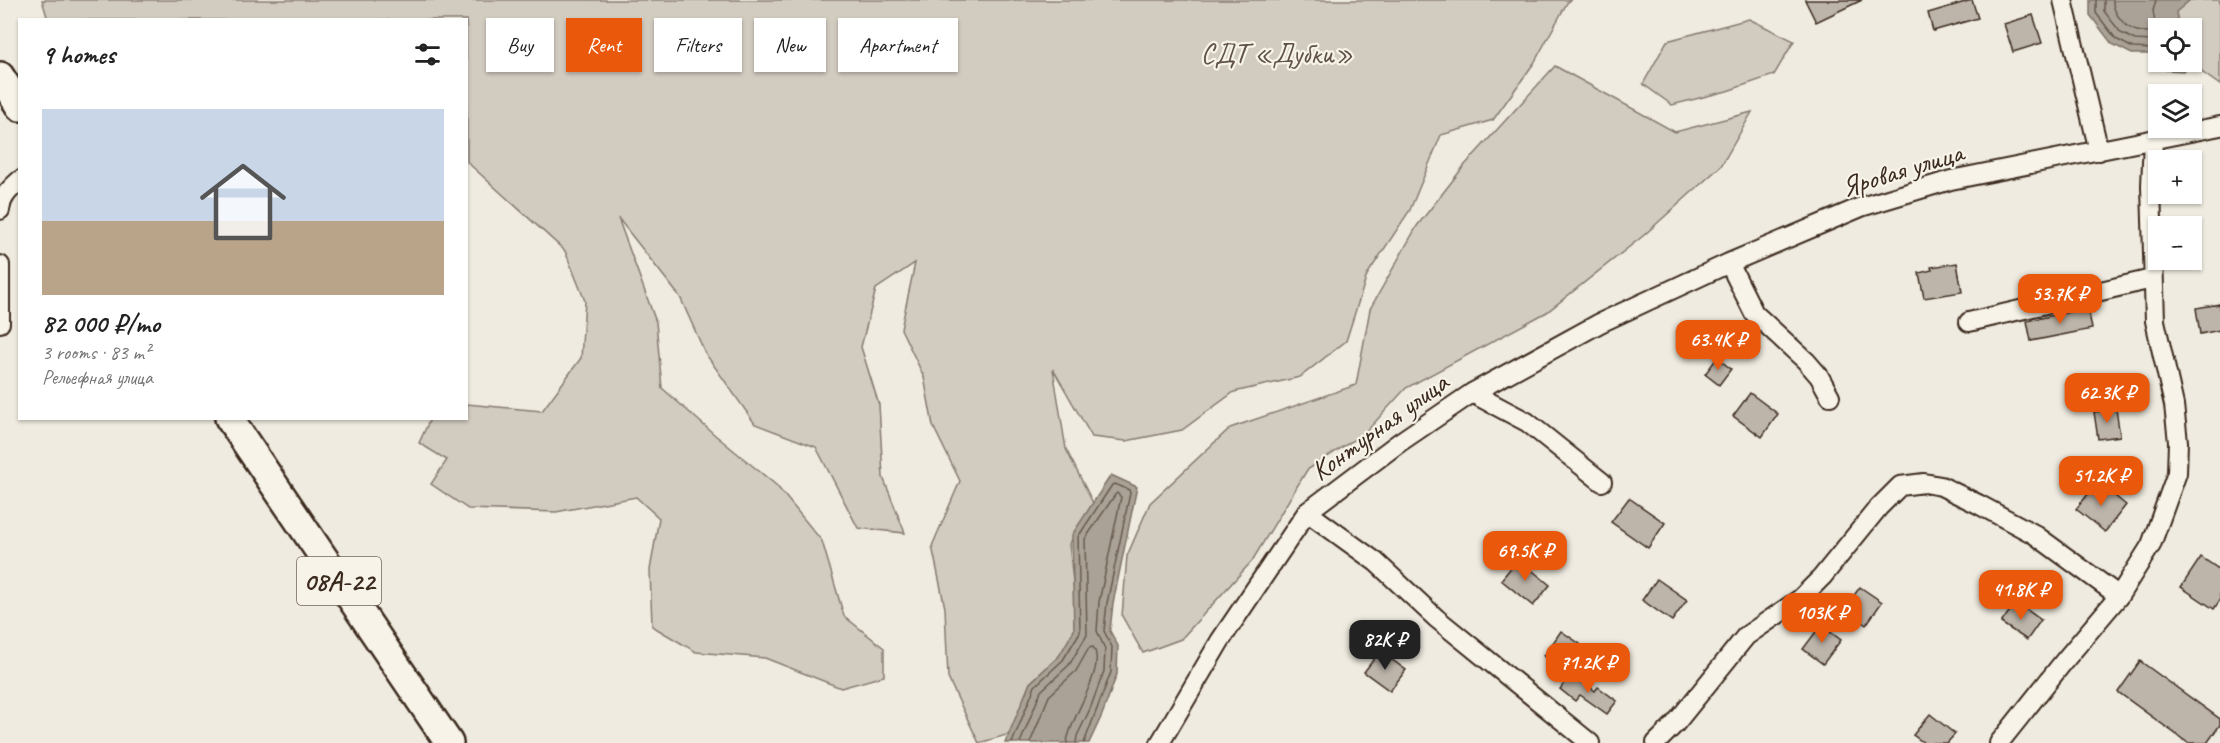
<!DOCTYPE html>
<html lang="en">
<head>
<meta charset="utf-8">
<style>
  :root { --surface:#fff; --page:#f6f6f6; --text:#222; --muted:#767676; --accent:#ea580c }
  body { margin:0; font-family:Caveat,sans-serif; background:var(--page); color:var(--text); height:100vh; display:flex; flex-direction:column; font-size:22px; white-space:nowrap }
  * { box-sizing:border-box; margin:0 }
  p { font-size:20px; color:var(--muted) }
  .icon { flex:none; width:33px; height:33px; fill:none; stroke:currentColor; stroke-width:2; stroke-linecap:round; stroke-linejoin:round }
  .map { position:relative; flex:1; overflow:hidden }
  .drawer { position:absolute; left:18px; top:18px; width:450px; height:402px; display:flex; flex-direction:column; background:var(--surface); border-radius:0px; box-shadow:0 2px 4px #0004 }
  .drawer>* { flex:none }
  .top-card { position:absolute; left:486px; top:18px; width:570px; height:54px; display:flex; gap:12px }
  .fabs { position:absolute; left:2148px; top:18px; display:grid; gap:12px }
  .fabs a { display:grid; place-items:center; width:54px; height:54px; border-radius:0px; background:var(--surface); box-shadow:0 2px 4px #0004; font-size:30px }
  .price { position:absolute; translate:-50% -51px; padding:0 14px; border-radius:12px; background:var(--accent); color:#fff; font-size:20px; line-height:39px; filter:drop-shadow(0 2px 3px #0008) }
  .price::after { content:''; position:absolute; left:50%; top:36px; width:18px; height:14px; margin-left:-9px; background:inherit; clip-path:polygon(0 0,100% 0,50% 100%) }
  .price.on { background:#222; color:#fff }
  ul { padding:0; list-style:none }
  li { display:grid; align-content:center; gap:12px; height:318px; padding:0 24px }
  li span { display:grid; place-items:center; height:186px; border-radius:0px; color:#555 }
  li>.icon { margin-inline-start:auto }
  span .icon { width:108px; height:108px; fill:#fffc; stroke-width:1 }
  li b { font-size:26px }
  h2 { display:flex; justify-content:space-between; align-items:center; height:72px; padding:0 24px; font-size:26px }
  .pill { padding:0 21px; border-radius:0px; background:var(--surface); box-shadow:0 2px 4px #0004; font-size:21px; line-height:54px }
  .pill.on { background:var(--accent); color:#fff }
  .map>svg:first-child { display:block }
</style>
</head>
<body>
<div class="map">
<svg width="2220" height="743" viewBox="0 0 2220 743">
  <rect width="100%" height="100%" fill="#efebe0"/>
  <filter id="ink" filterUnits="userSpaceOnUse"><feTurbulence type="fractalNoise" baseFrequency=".0167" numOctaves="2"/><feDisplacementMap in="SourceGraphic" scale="12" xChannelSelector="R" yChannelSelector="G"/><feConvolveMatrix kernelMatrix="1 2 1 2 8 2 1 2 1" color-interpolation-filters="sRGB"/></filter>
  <g filter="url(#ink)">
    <path fill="#d1cbc0" stroke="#867a6f" stroke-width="1.5" d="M42 0H1571L1567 3 1534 63 1493 120 1441 135 1410 210 1367 275 1346 341 1300 377 1234 392 1182 430 1126 441 1092 437 1053 369 1066 449 1095 507 1069 544 1079 638 1030 683 1010 734 979 743 948 678 945 608 932 546 960 481 933 426 924 377 901 329 915 263 876 289 861 347 879 405 883 477 905 533 858 528 816 447 755 424 705 353 680 297 618 218 656 322 662 388 715 435 776 485 822 541 844 616 884 648V676L841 688 765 658 696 652 652 626 650 570 659 518 636 497 556 512 468 509 431 484 447 460 419 443 430 419 466 418 467 404 542 411 581 358 585 301 565 251 467 162 466 20H48Z
      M2190 0H2220V85L2203 73 2192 53V28H2179L2175 12Z
      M1749 19 1794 41 1774 75 1727 91 1672 105 1643 84 1667 41Z
      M1555 66 1675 132 1752 112 1721 166 1643 236 1547 312 1406 388 1366 432 1307 470 1252 561 1181 639 1143 653 1122 616 1127 556 1150 503 1230 428 1356 385 1370 309 1417 226 1464 166Z"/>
    <path fill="#aaa296" stroke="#7e7266" stroke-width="1.5" d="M2090 0H2190L2176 12 2179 28H2158V62H2191L2184 71 2166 70 2150 54H2132L2112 44 2090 15Z
      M1111 475 1137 487 1113 603 1110 631 1118 646 1117 674 1102 715 1089 743H1005L1030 683 1059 656 1074 630 1072 535Z"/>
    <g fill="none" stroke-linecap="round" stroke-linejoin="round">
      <path stroke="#675a4e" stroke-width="1.5" d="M2096 0V13L2116 39 2133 48 2152 49 2158 54
        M2104 0V11L2121 33 2135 40 2152 41 2158 43
        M2113 0C2112 12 2125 28 2137 31 2141 32 2148 32 2153 32L2156 29 2153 11 2156 0
        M1012 743 1035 686 1063 660 1080 632 1078 537 1112 485 1115 484 1129 490 1130 493 1107 603 1104 631 1112 647 1111 672 1084 743
        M1020 743 1041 691 1069 665 1087 635 1085 539 1115 495 1117 493 1121 497 1099 602 1097 631 1105 649 1104 671 1090 709 1077 736 1076 743
        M1030 743 1049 696 1076 671 1089 648 1093 647C1108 668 1068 720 1067 743"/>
    </g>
    <path fill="#bdb5aa" stroke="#3b2a1e" stroke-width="1.5" d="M1805 0H1862L1816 22Z
      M1972 0 1978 18 1933 31 1928 13Z
      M2033 15 2042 43 2013 52 2004 24Z
      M1957 263 1962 292 1924 298 1919 273 1932 270 1931 267Z
      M2220 304V330L2200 334 2196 308Z
      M2088 308 2092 329 2031 341 2027 321Z
      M1717 358 1731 369 1719 385 1705 374Z
      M1750 393 1778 414 1762 437 1733 416Z
      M2116 409 2120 436 2098 439 2094 412Z
      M2098 482 2126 505 2105 532 2076 509Z
      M1629 498 1665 523 1648 548 1611 522Z
      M2201 557 2220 570V600L2214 609 2181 587Z
      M1518 559 1550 585 1533 606 1501 580Z
      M1657 579 1687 600 1672 621 1642 600Z
      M1860 587 1882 602 1866 625 1844 609Z
      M2016 602 2041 620 2027 640 2001 623Z
      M1821 625 1841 640 1823 664 1803 649Z
      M1561 631 1580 644 1563 669 1544 656Z
      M1380 651 1406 670 1390 691 1364 672Z
      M2140 661 2220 719V725L2207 743H2188L2118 692Z
      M1572 673 1595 691 1598 687 1617 701 1607 714 1580 695 1575 701 1560 689Z
      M1930 714 1955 734 1947 743H1924L1913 735Z"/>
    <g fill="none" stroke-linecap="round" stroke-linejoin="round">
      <defs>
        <path id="minor" d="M2063 0 2099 151
          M0 210C1 197 10 189 20 180
          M1729 263 1754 313 1806 361 1819 376 1830 396
          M0 265V323
          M1969 322 2152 279
          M1472 393 1527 422 1602 482
          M1307 512 1376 562 1436 618 1590 743
          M1160 743 1220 641 1307 512 1400 442 1472 393 1600 323 1729 263 1861 207 1951 180 2220 126
          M1656 743 1675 724 1746 636 1800 599 1822 577 1878 508 1900 486 1924 483 1941 486 1978 504 2034 534 2119 596
          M1999 743 2065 660 2119 596 2151 545 2177 473 2178 442 2174 405 2155 321 2151 186 2153 140"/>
        <path id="highway" d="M0 76 20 107
          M229 418 449 743"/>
      </defs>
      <use href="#minor" stroke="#3b2a1e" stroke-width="22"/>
      <use href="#highway" stroke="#3b2a1e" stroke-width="32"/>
      <use href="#minor" stroke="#f7f3e8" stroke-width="18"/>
      <use href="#highway" stroke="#f7f3e8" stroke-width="27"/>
    </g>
  </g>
  <g text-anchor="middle" stroke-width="4.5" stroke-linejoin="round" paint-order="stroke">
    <rect fill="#f7f3e8" stroke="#73665b" stroke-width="1.5" x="297" y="557" width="84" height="48" rx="4.5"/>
    <g font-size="27" font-weight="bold" fill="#3b2a1e">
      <text x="339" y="590">08А-22</text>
    </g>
    <g font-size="28" fill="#605246" stroke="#f7f3e8">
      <text x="1277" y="63">СДТ «Дубки»</text>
    </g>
    <g font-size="28" fill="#3b2a1e" stroke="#f7f3e8">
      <text transform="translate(1902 169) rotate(-17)" y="10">Яровая улица</text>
      <text transform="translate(1379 426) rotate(-36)" y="10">Контурная улица</text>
    </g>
  </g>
</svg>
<div class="fabs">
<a><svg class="icon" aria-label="locate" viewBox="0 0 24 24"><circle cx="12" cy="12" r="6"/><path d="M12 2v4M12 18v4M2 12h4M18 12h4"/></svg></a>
<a><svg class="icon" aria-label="layers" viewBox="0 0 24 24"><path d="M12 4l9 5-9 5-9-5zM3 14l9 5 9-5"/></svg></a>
<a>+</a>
<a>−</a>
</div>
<b class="price" style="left:2060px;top:325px">53.7K ₽</b>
<b class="price" style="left:1718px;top:371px">63.4K ₽</b>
<b class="price" style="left:2107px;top:424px">62.3K ₽</b>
<b class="price" style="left:2101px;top:507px">51.2K ₽</b>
<b class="price" style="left:1525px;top:582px">69.5K ₽</b>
<b class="price" style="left:2021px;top:621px">41.8K ₽</b>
<b class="price" style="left:1822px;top:644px">103K ₽</b>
<b class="price on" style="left:1385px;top:671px">82K ₽</b>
<b class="price" style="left:1588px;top:694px">71.2K ₽</b>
<div class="top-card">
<a class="pill">Buy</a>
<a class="pill on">Rent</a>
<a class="pill">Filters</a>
<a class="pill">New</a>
<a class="pill">Apartment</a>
</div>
<section class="drawer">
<h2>9 homes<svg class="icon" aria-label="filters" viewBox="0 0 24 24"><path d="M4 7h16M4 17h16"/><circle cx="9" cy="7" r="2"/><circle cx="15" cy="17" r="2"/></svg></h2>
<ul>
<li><span style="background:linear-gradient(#c9d6e8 60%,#b9a48a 0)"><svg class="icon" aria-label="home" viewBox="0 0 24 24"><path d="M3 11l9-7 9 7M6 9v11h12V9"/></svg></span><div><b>82 000 ₽/mo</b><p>3 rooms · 83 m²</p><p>Рельефная улица</p></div></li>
</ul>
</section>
</div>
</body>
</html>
